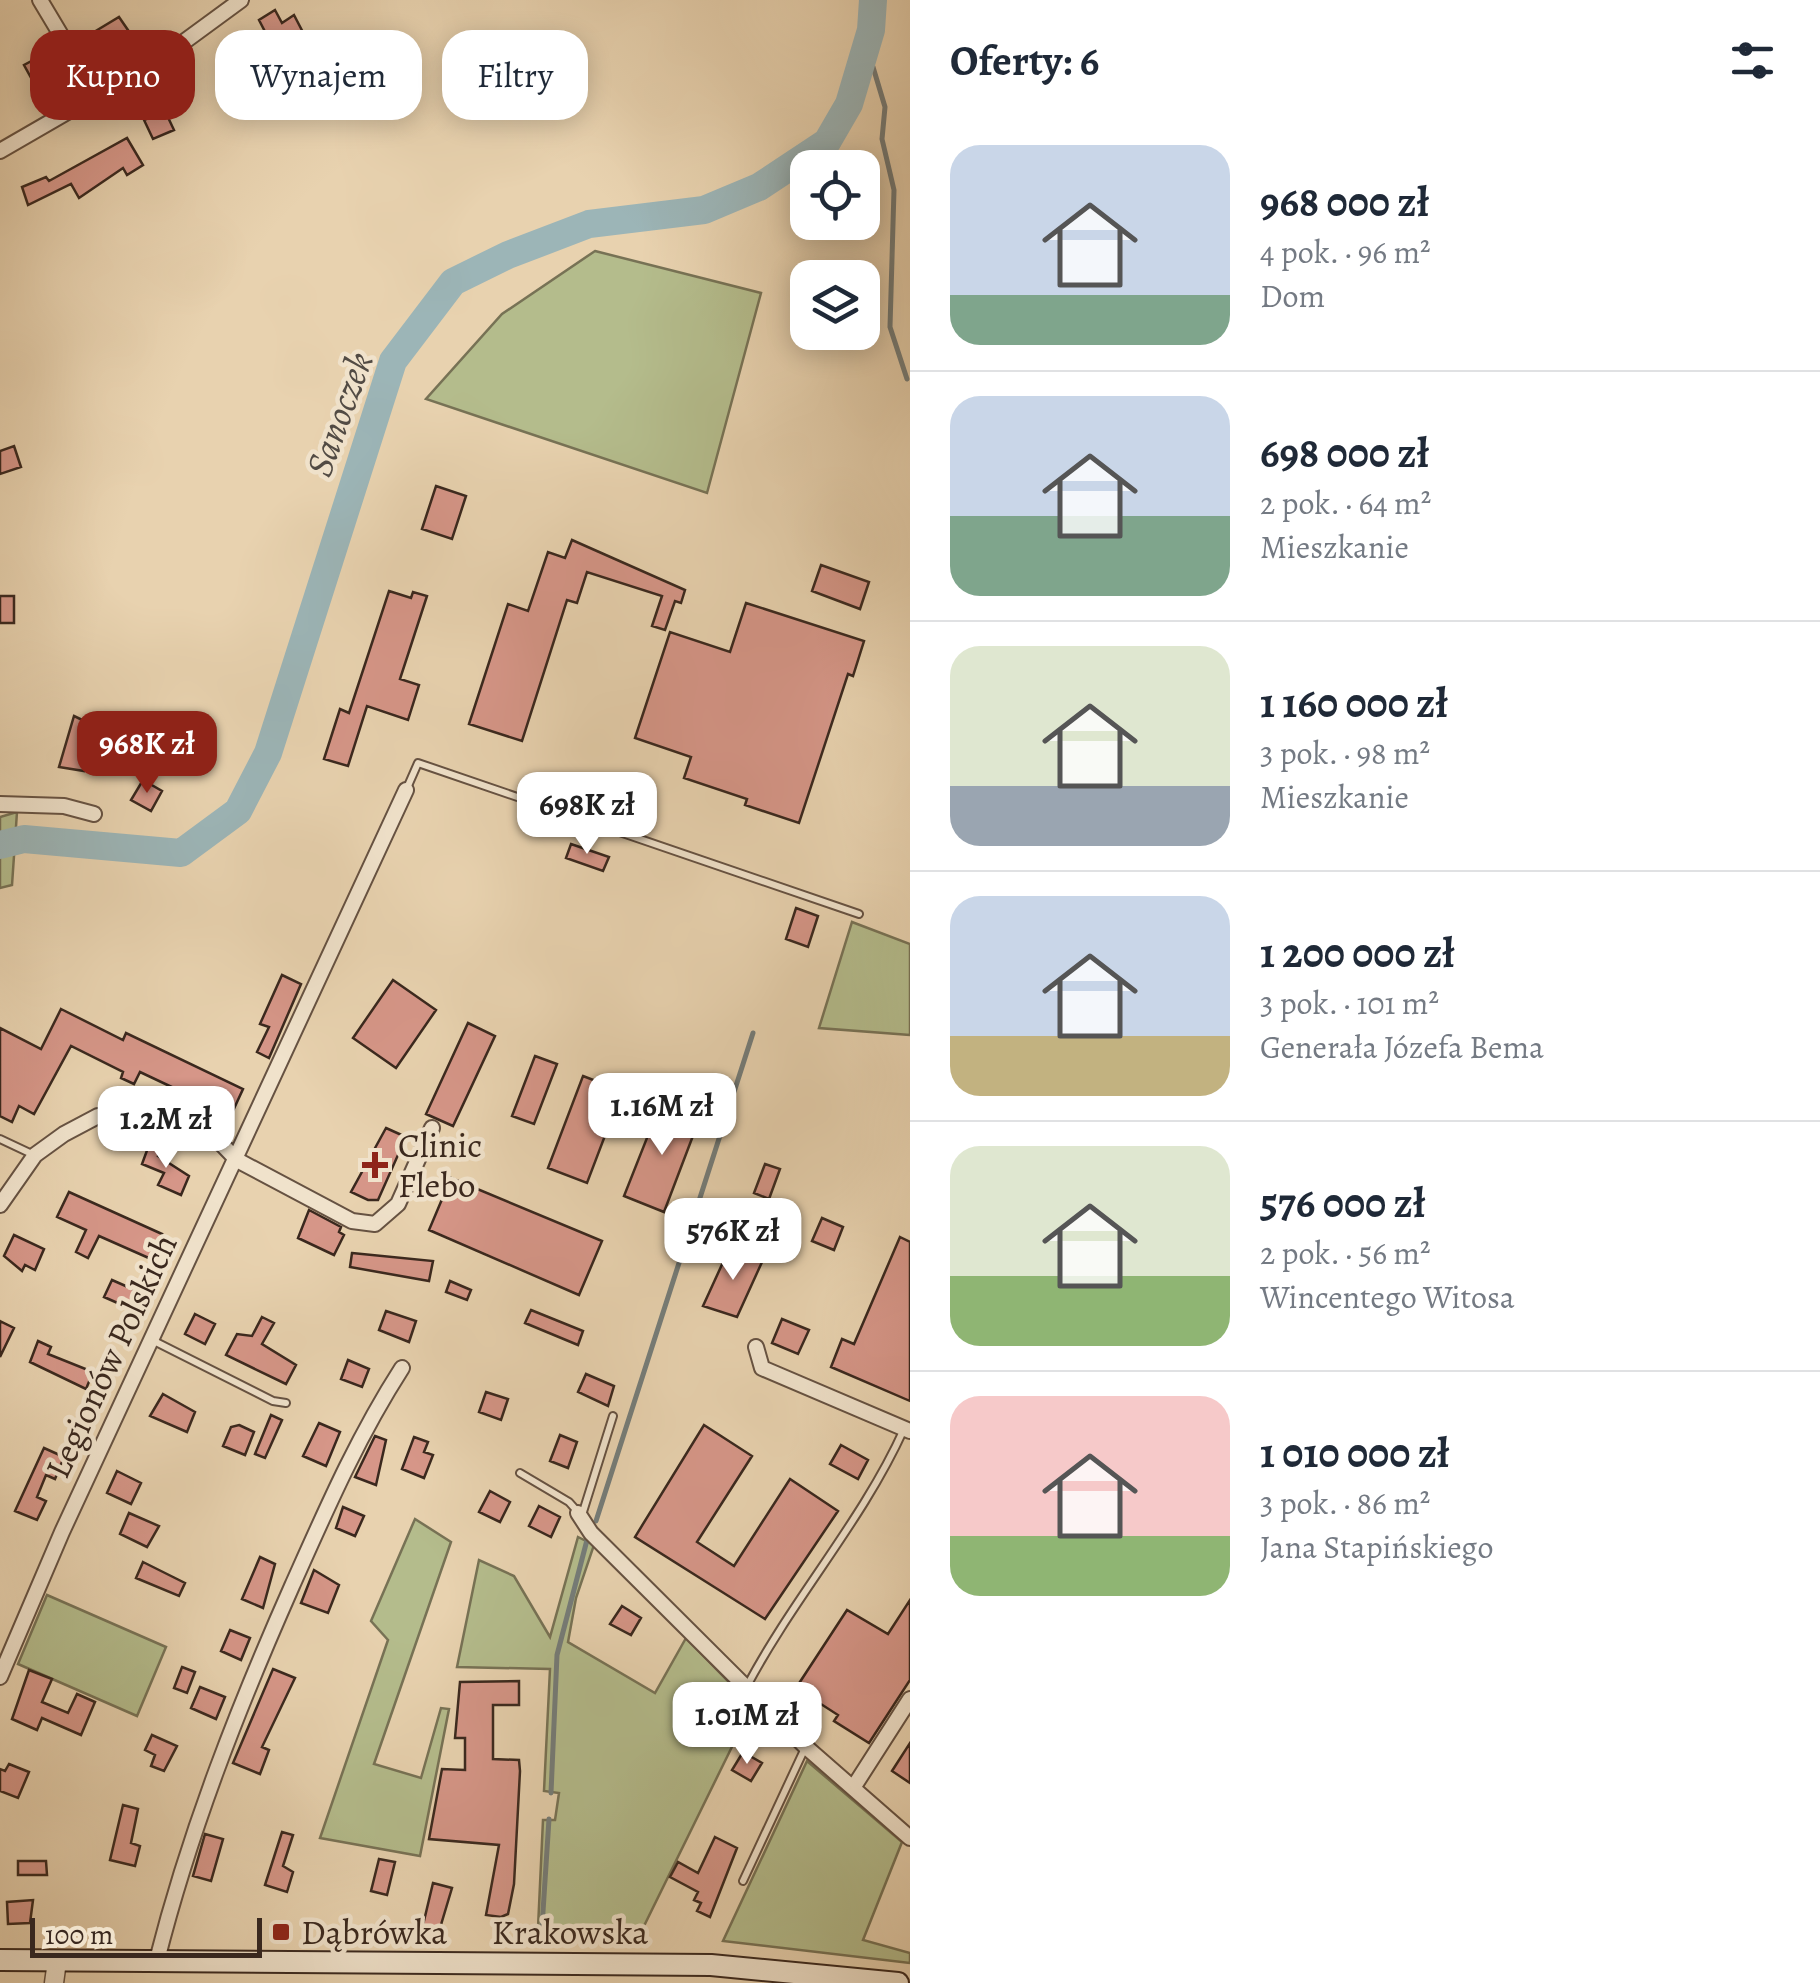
<!DOCTYPE html>
<html lang="pl">
<head>
<meta charset="utf-8">
<style>
  :root { --surface:#fff; --page:#f6f6f7; --text:#1f2937; --muted:#747a83; --line:#e0e1e3; --accent:#8f2418 }
  body { margin:0; font-family:Alegreya,serif; background:var(--page); color:var(--text); height:100vh; display:flex; flex-direction:column; font-size:38px; white-space:nowrap }
  * { box-sizing:border-box; margin:0 }
  p { font-size:32px; color:var(--muted) }
  .icon { flex:none; width:55px; height:55px; fill:none; stroke:currentColor; stroke-width:2; stroke-linecap:round; stroke-linejoin:round }
  .map { position:relative; flex:1; overflow:hidden }
  .details { display:flex; flex-direction:column; background:var(--surface); width:910px }
  .details>* { flex:none }
  .hud { position:absolute; left:30px; top:30px; width:730px; height:90px; display:flex; gap:20px }
  .fabs { position:absolute; left:790px; top:150px; display:grid; gap:20px }
  .fabs a { display:grid; place-items:center; width:90px; height:90px; border-radius:20px; background:var(--surface); box-shadow:0 5px 25px #0003; font-size:50px }
  .scale { position:absolute; left:30px; bottom:25px; width:232px; box-sizing:border-box; padding-left:10px; border:5px solid #3a281e; border-top:0; font-size:28px; line-height:35px; white-space:nowrap; color:#3a281e; -webkit-text-stroke:8px #f0e2cb; paint-order:stroke }
  .price { position:absolute; translate:-50% -85px; padding:0 22px; border-radius:20px; background:#fff; color:#222; font-size:32px; line-height:65px; filter:drop-shadow(0 2px 5px #0008) }
  .price::after { content:''; position:absolute; left:50%; top:60px; width:30px; height:22px; margin-left:-15px; background:inherit; clip-path:polygon(0 0,100% 0,50% 100%) }
  .price.active { background:var(--accent); color:#fff }
  ul { padding:0; list-style:none }
  li { display:flex; align-items:center; gap:30px; height:250px; padding:0 40px }
  li+li { border-top:2px solid var(--line) }
  li span { display:grid; place-items:center; flex:none; width:280px; height:200px; border-radius:30px; color:#555 }
  li>.icon { margin-inline-start:auto }
  span .icon { width:120px; height:120px; fill:#fffc; stroke-width:1 }
  li b { font-size:42px }
  h2 { display:flex; justify-content:space-between; align-items:center; height:120px; padding:0 40px; font-size:42px }
  .chip { padding:0 35px; border-radius:30px; background:var(--surface); box-shadow:0 5px 25px #0003; font-size:35px; line-height:90px }
  .chip.active { background:var(--accent); color:#fff }
  main { display:flex; flex:1; min-height:0 }
  .map>svg:first-child { display:block }
</style>
</head>
<body>
<main>
<div class="map">
<svg width="910" height="1983" viewBox="0 0 910 1983">
  <rect width="100%" height="100%" fill="#e8d2af"/>
  <filter id="stains"><feTurbulence type="fractalNoise" baseFrequency=".002" numOctaves="4"/><feColorMatrix values="0 0 0 0 .2 0 0 0 0 .09 0 0 0 0 .02 0 0 0 .5 -.17"/></filter>
  <radialGradient id="worn" r=".72"><stop offset=".6" stop-color="#630" stop-opacity="0"/><stop offset="1" stop-color="#630" stop-opacity=".3"/></radialGradient>
  <path fill="#b4bc8c" stroke="#777255" stroke-width="2.5" d="M595 251 761 293 707 493 426 399 502 314Z
    M17 812 12 885 0 888V817Z
    M852 922 910 944V1035L819 1028Z
    M415 1519 451 1542 374 1764 421 1778 441 1708 449 1709 420 1856 320 1838 388 1640 371 1621Z
    M578 1537 594 1545 576 1598 568 1642 655 1693 686 1638 752 1706 643 1928H538L543 1820H555L559 1793 544 1791 550 1669 457 1667 479 1560 514 1576 550 1637Z
    M47 1595 166 1647 137 1716 18 1664Z
    M807 1761 902 1842 863 1940 910 1953V1963L723 1941Z"/>
  <g fill="none" stroke-linecap="round" stroke-linejoin="round">
    <path stroke="#757d7a" stroke-width="5" d="M863 57 873 67 885 107 882 139 894 190 890 327 907 379
      M596 1521 753 1033
      M551 1793 557 1655 587 1540
      M542 1927 549 1819"/>
    <path stroke="#9cb5b7" stroke-width="28" d="M0 845 24 839 181 853 238 811 268 753 393 361 453 282 508 255 589 224 704 210 759 187 827 142 849 104 871 30 873 0"/>
  </g>
  <path fill="#d69688" stroke="#3a281e" stroke-width="2.5" d="M275 10 282 23 294 15 308 42 292 51 286 42 274 49 259 20Z
    M119 17 130 33 101 53 92 46 89 35Z
    M47 42 68 79 56 86 50 76 35 85 24 65 39 57 35 49Z
    M241 47 248 57 255 52 263 65 240 81 225 57Z
    M165 111 174 130 153 139 144 120Z
    M127 138 143 165 127 175 123 168 79 198 71 184 28 205 22 187 46 177 49 181Z
    M14 446 21 467 0 474V451Z
    M436 486 466 496 452 539 422 529Z
    M572 540 685 590 681 603 675 601 665 630 652 626 662 596 587 572 577 603 567 600 522 741 469 724 508 604 528 611 548 552 565 558Z
    M821 565 869 582 860 609 812 591Z
    M389 591 411 598 413 592 427 596 400 679 419 685 408 720 367 706 348 766 324 759 340 709 349 713Z
    M0 596H14V623H0Z
    M746 603 864 641 853 676 848 674 799 823 745 805 747 799 684 778 691 757 635 738 670 632 730 652Z
    M74 716 95 726 84 751H88L84 771 59 767Z
    M143 780 162 791 151 811 131 800Z
    M571 844 609 857 603 871 566 858Z
    M796 908 818 916 808 947 786 939Z
    M282 975 301 984 269 1058 257 1052 269 1027 260 1024Z
    M393 980 436 1010 396 1068 353 1038Z
    M61 1009 123 1040 126 1033 243 1089 231 1115 140 1072 134 1084 121 1078 123 1072 71 1046 34 1114 19 1106 12 1122 0 1116V1028L41 1049Z
    M468 1023 495 1036 453 1126 426 1114Z
    M535 1056 557 1064 534 1124 512 1116Z
    M583 1076 622 1091 587 1183 548 1168Z
    M660 1105 699 1120 664 1212 624 1196Z
    M386 1128 406 1137 378 1200H368L351 1192Z
    M149 1145 161 1150 158 1156 189 1176 181 1195 158 1185 164 1173 142 1164Z
    M765 1164 780 1169 769 1199 754 1193Z
    M451 1178 602 1241 579 1295 429 1230Z
    M69 1192 162 1234 151 1259 99 1236 88 1258 76 1252 86 1230 57 1217Z
    M309 1210 341 1227 339 1232 344 1235 334 1255 298 1238Z
    M822 1218 843 1227 834 1250 812 1241Z
    M14 1235 44 1249 35 1270 25 1265 22 1271 4 1256Z
    M900 1237 910 1242V1401L831 1367 842 1339 854 1344Z
    M730 1247 762 1262 737 1317 703 1306Z
    M352 1253 433 1261 429 1281 350 1267Z
    M112 1280 137 1291 129 1308 104 1297Z
    M450 1281 471 1290 467 1300 446 1292Z
    M531 1310 583 1331 578 1345 525 1323Z
    M386 1311 416 1321 409 1342 379 1330Z
    M195 1314 215 1324 205 1344 185 1334Z
    M262 1317 274 1323 262 1344 296 1365 286 1384 226 1355 237 1334 252 1336Z
    M782 1319 809 1330 798 1354 772 1343Z
    M0 1321 14 1328 0 1357Z
    M38 1341 51 1347 48 1354 93 1372 86 1389 30 1362Z
    M348 1360 369 1369 362 1387 341 1379Z
    M586 1374 614 1386 608 1406 578 1392Z
    M486 1392 508 1399 501 1420 479 1412Z
    M163 1394 195 1412 187 1432 150 1416Z
    M271 1415 282 1420 265 1458 255 1454Z
    M319 1423 340 1432 326 1466 303 1456Z
    M239 1425 254 1432 245 1455 223 1446 231 1427Z
    M704 1425 752 1456 697 1542 734 1566 790 1479 838 1511 765 1619 635 1537Z
    M560 1435 577 1442 568 1468 550 1461Z
    M375 1436 386 1440 376 1485 355 1477Z
    M414 1437 428 1442 424 1452 433 1455 424 1478 402 1469Z
    M841 1445 868 1460 858 1479 830 1464Z
    M44 1448 64 1457 55 1479 46 1475 37 1497 46 1501 37 1520 15 1511Z
    M117 1471 141 1483 131 1504 107 1493Z
    M490 1491 510 1502 500 1522 479 1512Z
    M539 1506 560 1517 551 1537 529 1526Z
    M343 1507 364 1516 355 1536 336 1528Z
    M129 1513 159 1526 147 1547 120 1534Z
    M260 1557 275 1564 263 1608 242 1599Z
    M143 1562 185 1583 179 1596 136 1578Z
    M314 1570 339 1585 328 1613 301 1603Z
    M910 1600V1680L869 1743 834 1721 838 1715 796 1688 847 1610 888 1634Z
    M622 1606 641 1618 631 1635 610 1624Z
    M230 1630 250 1638 241 1660 221 1651Z
    M182 1667 195 1672 187 1693 174 1688Z
    M273 1669 295 1678 262 1747 269 1750 260 1774 233 1763Z
    M29 1670 52 1679 42 1702 68 1713 77 1694 95 1702 81 1735 42 1718 37 1730 12 1719Z
    M519 1681V1705H493V1759L519 1760 520 1771 514 1884 508 1914 501 1917 486 1915 499 1845 429 1839 442 1769 465 1770V1738H455L460 1682Z
    M200 1687 225 1697 216 1719 191 1708Z
    M152 1735 177 1746 164 1771 151 1766 155 1755 145 1750Z
    M910 1743V1783L892 1771Z
    M743 1752 762 1763 751 1781 732 1770Z
    M9 1764 29 1772 18 1798 0 1791V1769L5 1771Z
    M123 1805 138 1809 131 1843 140 1846 135 1866 110 1860Z
    M282 1832 293 1835 283 1866 293 1872 287 1892 265 1885Z
    M205 1834 223 1839 211 1881 193 1876Z
    M715 1837 737 1848 710 1917 697 1911 701 1903 694 1900 698 1892 670 1877 678 1862 698 1873Z
    M379 1859 395 1862 387 1895 371 1891Z
    M18 1861H46L47 1875H18Z
    M433 1883 452 1888 440 1928 423 1925Z
    M33 1900 30 1923 8 1924 7 1902Z"/>
  <g fill="none" stroke-linecap="round" stroke-linejoin="round">
    <defs>
      <path id="service" d="M407 788 418 763 859 914
        M0 1139 34 1155
        M152 1340 273 1401 286 1403
        M520 1473 569 1502 577 1511
        M582 1515 613 1416
        M747 1686C794 1597 863 1520 904 1429
        M743 1881 805 1748"/>
      <path id="minor" d="M40 0 98 97
        M0 151 166 55 241 0
        M0 804 64 806 94 814
        M0 1205 35 1155 64 1134 98 1116 137 1108 192 1124 212 1134 237 1160 352 1221 375 1224 398 1204 432 1128
        M756 1347 762 1368 910 1431
        M578 1513 591 1533 806 1747 910 1838
        M0 1677 62 1532 406 790
        M853 1788 910 1699
        M157 1960C190 1830 238 1708 292 1586 326 1510 357 1438 402 1368"/>
      <path id="tertiary" d="M54 1983 57 1961"/>
      <path id="secondary" d="M0 1960 711 1965 898 1983"/>
    </defs>
    <use href="#service" stroke="#665242" stroke-width="10"/>
    <use href="#minor" stroke="#665242" stroke-width="18"/>
    <use href="#tertiary" stroke="#665242" stroke-width="21"/>
    <use href="#secondary" stroke="#3a281e" stroke-width="24"/>
    <use href="#service" stroke="#f0e2cb" stroke-width="6"/>
    <use href="#minor" stroke="#f0e2cb" stroke-width="14"/>
    <use href="#tertiary" stroke="#f0e2cb" stroke-width="18"/>
    <use href="#secondary" stroke="#f0e2cb" stroke-width="20"/>
  </g>
  <g fill="#8f2418" stroke="#f0e2cb" stroke-width="4">
    <path d="M370 1150h10v10h10v10h-10v10h-10v-10h-10v-10h10z"/>
    <rect x="271" y="1922" width="20" height="20" rx="5"/>
  </g>
  <g text-anchor="middle" stroke-width="9" stroke-linejoin="round" paint-order="stroke">
    <g font-size="35" fill="#3a281e" stroke="#f0e2cb" text-anchor="start">
      <text x="398" y="1157">Clinic<tspan x="398" dy="40">Flebo</tspan></text>
      <text x="301" y="1944">Dąbrówka</text>
    </g>
    <g font-size="35" fill="#3a281e" stroke="#f0e2cb">
      <text transform="translate(111 1356) rotate(-65)" y="12">Legionów Polskich</text>
      <text x="570" y="1944">Krakowska</text>
    </g>
    <g font-size="38" font-style="italic" fill="#524b44" stroke="#f0e2cb">
      <text transform="translate(339 414) rotate(-70)" y="13">Sanoczek</text>
    </g>
  </g>
  <rect width="100%" height="100%" filter="url(#stains)"/>
  <rect width="100%" height="100%" fill="url(#worn)"/>
</svg>
<div class="fabs">
<a><svg class="icon" aria-label="locate" viewBox="0 0 24 24"><circle cx="12" cy="12" r="6"/><path d="M12 2v4M12 18v4M2 12h4M18 12h4"/></svg></a>
<a><svg class="icon" aria-label="layers" viewBox="0 0 24 24"><path d="M12 4l9 5-9 5-9-5zM3 14l9 5 9-5"/></svg></a>
</div>
<div class="scale">100 m</div>
<b class="price active" style="left:147px;top:796px">968K zł</b>
<b class="price" style="left:587px;top:857px">698K zł</b>
<b class="price" style="left:662px;top:1158px">1.16M zł</b>
<b class="price" style="left:166px;top:1171px">1.2M zł</b>
<b class="price" style="left:733px;top:1283px">576K zł</b>
<b class="price" style="left:747px;top:1767px">1.01M zł</b>
<div class="hud">
<a class="chip active">Kupno</a>
<a class="chip">Wynajem</a>
<a class="chip">Filtry</a>
</div>
</div>
<section class="details">
<h2>Oferty: 6<svg class="icon" aria-label="filters" viewBox="0 0 24 24"><path d="M4 7h16M4 17h16"/><circle cx="9" cy="7" r="2"/><circle cx="15" cy="17" r="2"/></svg></h2>
<ul>
<li><span style="background:linear-gradient(#c9d6e8 75%,#7fa58c 0)"><svg class="icon" aria-label="home" viewBox="0 0 24 24"><path d="M3 11l9-7 9 7M6 9v11h12V9"/></svg></span><div><b>968 000 zł</b><p>4 pok. · 96 m²</p><p>Dom</p></div></li>
<li><span style="background:linear-gradient(#c9d6e8 60%,#7fa58c 0)"><svg class="icon" aria-label="home" viewBox="0 0 24 24"><path d="M3 11l9-7 9 7M6 9v11h12V9"/></svg></span><div><b>698 000 zł</b><p>2 pok. · 64 m²</p><p>Mieszkanie</p></div></li>
<li><span style="background:linear-gradient(#dfe7d0 70%,#9aa5b1 0)"><svg class="icon" aria-label="home" viewBox="0 0 24 24"><path d="M3 11l9-7 9 7M6 9v11h12V9"/></svg></span><div><b>1 160 000 zł</b><p>3 pok. · 98 m²</p><p>Mieszkanie</p></div></li>
<li><span style="background:linear-gradient(#c9d6e8 70%,#c2b280 0)"><svg class="icon" aria-label="home" viewBox="0 0 24 24"><path d="M3 11l9-7 9 7M6 9v11h12V9"/></svg></span><div><b>1 200 000 zł</b><p>3 pok. · 101 m²</p><p>Generała Józefa Bema</p></div></li>
<li><span style="background:linear-gradient(#dfe7d0 65%,#8fb573 0)"><svg class="icon" aria-label="home" viewBox="0 0 24 24"><path d="M3 11l9-7 9 7M6 9v11h12V9"/></svg></span><div><b>576 000 zł</b><p>2 pok. · 56 m²</p><p>Wincentego Witosa</p></div></li>
<li><span style="background:linear-gradient(#f6c9c9 70%,#8fb573 0)"><svg class="icon" aria-label="home" viewBox="0 0 24 24"><path d="M3 11l9-7 9 7M6 9v11h12V9"/></svg></span><div><b>1 010 000 zł</b><p>3 pok. · 86 m²</p><p>Jana Stapińskiego</p></div></li>
</ul>
</section>
</main>
</body>
</html>
